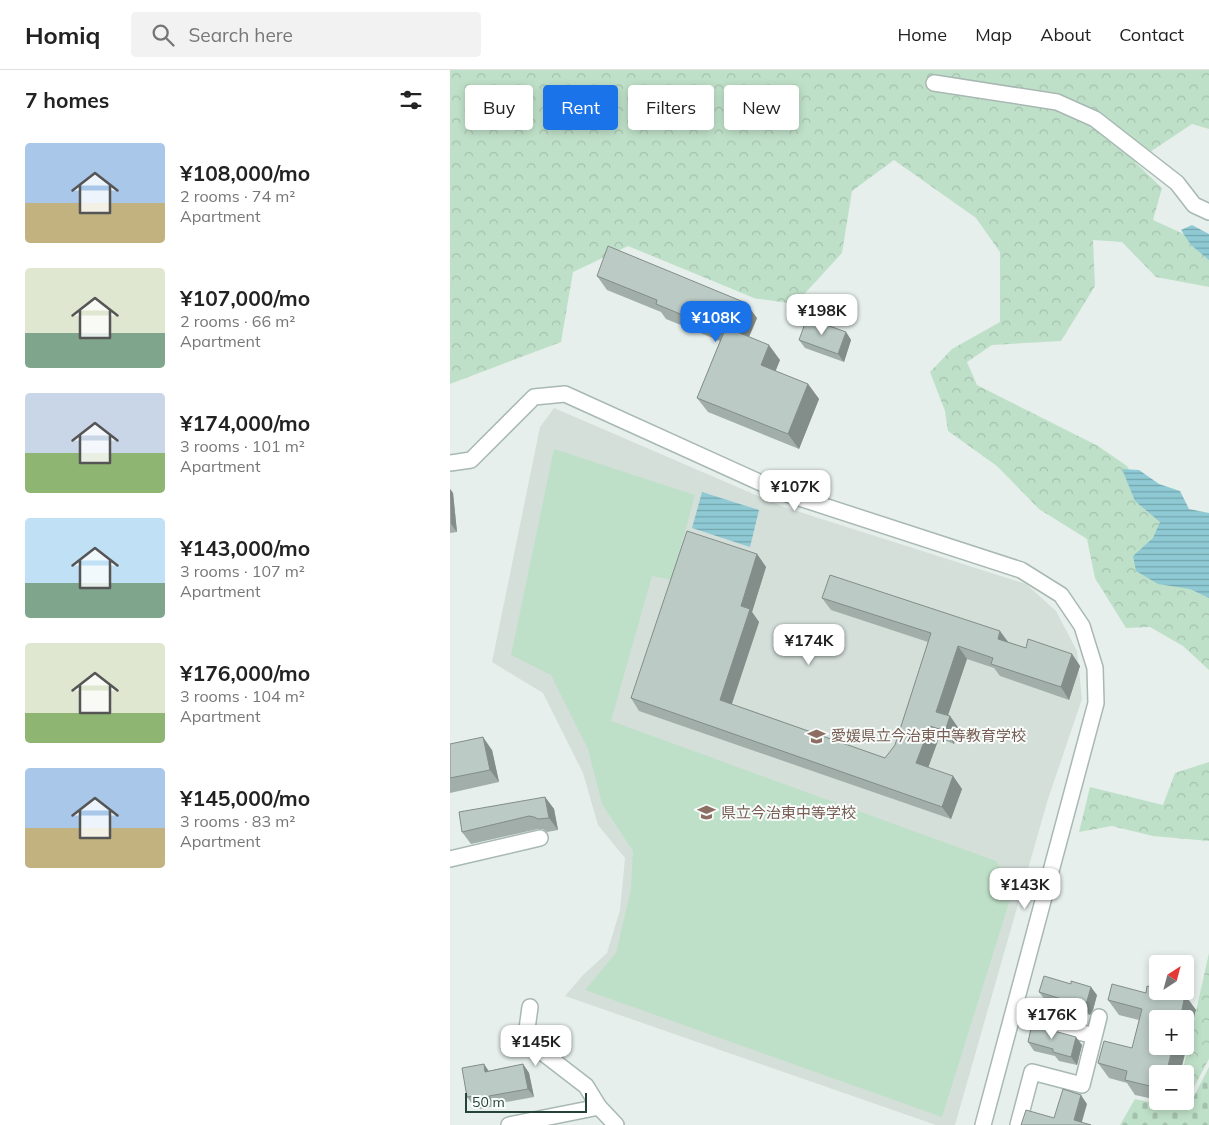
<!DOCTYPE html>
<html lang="en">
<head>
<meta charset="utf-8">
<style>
  :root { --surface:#fff; --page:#f2f2f2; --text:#222; --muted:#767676; --line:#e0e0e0; --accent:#1a73e8 }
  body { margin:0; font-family:Mulish,"Noto Sans JP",sans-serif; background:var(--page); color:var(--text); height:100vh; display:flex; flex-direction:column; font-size:19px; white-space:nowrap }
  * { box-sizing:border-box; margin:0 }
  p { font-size:16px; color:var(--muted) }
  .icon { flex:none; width:28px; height:28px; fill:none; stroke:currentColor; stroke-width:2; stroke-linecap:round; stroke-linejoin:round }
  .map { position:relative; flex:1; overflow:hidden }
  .details { display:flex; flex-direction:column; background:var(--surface); width:450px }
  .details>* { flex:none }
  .guide { position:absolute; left:15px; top:15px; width:475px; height:45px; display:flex; gap:10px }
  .needle { width:32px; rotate:36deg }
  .tools { position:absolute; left:699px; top:885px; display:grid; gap:10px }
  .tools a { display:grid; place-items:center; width:45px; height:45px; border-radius:5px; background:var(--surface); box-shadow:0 2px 8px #0003; font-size:25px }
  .scale { position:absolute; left:15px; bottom:12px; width:122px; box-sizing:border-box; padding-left:5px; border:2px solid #24423a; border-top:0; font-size:14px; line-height:18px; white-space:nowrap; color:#24423a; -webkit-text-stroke:4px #f7fbf9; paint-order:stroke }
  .price { position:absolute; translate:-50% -42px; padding:0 11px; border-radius:10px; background:#fff; color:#222; font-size:16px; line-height:32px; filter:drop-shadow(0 1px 2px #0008) }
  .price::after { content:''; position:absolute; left:50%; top:30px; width:15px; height:11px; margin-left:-8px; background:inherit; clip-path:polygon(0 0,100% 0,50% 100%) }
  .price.selected { background:var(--accent); color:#fff }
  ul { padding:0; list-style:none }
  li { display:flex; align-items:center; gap:15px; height:125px; padding:0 25px }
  li span { display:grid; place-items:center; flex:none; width:140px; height:100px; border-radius:5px; color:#555 }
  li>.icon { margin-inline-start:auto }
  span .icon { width:60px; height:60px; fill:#fffc; stroke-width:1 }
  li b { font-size:21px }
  h2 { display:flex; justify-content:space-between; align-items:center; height:60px; padding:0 25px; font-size:21px }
  .pill { padding:0 18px; border-radius:5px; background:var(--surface); box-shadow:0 2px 8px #0003; font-size:18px; line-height:45px }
  .pill.selected { background:var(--accent); color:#fff }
  header { display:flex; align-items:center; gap:30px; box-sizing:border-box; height:70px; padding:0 25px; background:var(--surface); border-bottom:1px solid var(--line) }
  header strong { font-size:24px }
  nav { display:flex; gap:28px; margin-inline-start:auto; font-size:18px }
  .search { width:350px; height:45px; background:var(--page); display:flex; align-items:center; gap:12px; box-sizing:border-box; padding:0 18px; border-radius:5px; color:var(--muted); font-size:19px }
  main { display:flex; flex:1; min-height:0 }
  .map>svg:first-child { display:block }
</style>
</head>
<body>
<header>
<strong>Homiq</strong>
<div class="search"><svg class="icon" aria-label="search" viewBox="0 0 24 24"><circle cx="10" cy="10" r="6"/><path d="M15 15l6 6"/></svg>Search here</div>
<nav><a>Home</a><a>Map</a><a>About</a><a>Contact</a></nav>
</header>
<main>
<section class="details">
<h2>7 homes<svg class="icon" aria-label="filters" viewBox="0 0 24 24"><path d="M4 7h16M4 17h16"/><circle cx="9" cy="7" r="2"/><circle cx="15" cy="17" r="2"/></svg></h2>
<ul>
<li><span style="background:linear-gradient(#a9c7e8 60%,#c2b280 0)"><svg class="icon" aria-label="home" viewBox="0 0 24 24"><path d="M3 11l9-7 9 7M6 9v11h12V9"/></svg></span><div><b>¥108,000/mo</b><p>2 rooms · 74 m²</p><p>Apartment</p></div></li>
<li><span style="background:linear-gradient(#dfe7d0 65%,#7fa58c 0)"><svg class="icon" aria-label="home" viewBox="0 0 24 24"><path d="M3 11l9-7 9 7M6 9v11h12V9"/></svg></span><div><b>¥107,000/mo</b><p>2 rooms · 66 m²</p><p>Apartment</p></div></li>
<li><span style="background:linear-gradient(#c9d6e8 60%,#8fb573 0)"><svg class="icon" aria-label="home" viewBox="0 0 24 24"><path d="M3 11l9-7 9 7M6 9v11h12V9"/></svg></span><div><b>¥174,000/mo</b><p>3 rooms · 101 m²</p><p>Apartment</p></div></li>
<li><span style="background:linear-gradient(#bfe0f5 65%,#7fa58c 0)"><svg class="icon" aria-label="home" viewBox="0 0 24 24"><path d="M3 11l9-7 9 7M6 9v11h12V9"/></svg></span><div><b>¥143,000/mo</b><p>3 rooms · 107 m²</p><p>Apartment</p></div></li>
<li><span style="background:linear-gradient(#dfe7d0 70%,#8fb573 0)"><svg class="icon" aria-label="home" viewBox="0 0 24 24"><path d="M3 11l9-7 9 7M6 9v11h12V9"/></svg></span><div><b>¥176,000/mo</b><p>3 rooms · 104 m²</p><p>Apartment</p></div></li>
<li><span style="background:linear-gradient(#a9c7e8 60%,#c2b280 0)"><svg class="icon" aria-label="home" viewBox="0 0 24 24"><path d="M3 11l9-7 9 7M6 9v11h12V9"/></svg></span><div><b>¥145,000/mo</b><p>3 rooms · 83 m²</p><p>Apartment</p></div></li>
</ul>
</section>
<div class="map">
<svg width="759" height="1055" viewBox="0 0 759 1055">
  <defs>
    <pattern id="forest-crowns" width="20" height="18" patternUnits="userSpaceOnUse" patternTransform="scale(1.25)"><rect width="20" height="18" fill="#bfe0c8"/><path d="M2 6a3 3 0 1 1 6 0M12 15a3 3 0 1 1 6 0" fill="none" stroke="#a4c1ad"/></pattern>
    <pattern id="cemetery-stones" width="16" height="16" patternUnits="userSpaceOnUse" patternTransform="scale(1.25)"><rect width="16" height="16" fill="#bfe0c8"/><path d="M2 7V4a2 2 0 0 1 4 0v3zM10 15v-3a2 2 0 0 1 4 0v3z" fill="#a4c1ad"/></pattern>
    <pattern id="water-rules" width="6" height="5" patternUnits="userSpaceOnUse" patternTransform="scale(1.25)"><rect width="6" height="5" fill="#8ec9d4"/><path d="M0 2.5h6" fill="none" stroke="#74a5ad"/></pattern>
  </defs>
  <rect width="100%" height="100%" fill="#e6efeb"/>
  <path fill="#d4dfda" d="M104 338 334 437 576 514 606 541 627 581 632 629 598 729 505 1055H486L115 926 133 905 157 883 170 840 175 788 148 755 133 703 93 623 42 592 90 357Z"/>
  <path fill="#bfe0c8" d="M104 379 245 425 222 510 202 506 161 651 546 791 563 820 492 1047 135 920 166 883 181 819 183 781 152 734 138 679 101 605 61 585Z"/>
  <path fill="url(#forest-crowns)" d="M0 0H759V59L742 54 685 92 712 118 703 150 747 170 759 179V217L706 207 672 172 643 170 645 216 611 271 542 275 517 292 527 315 648 376 677 396 693 425 759 511V600L733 576 700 557 676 558 645 508 637 469 589 439 547 396 498 361 495 341 480 302 502 279 550 252V182L526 148 444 90 402 121 392 183 345 234 304 228 178 176 123 202 111 272 0 314Z
    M759 692V771L703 766 662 756 629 762 640 717 713 735 725 703Z
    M759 883V989L736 1032 726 1034V1031H735V1004H732Z"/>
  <path fill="url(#cemetery-stones)" d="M759 997V1055H670L685 1029 737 1040Z"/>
  <path fill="url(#water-rules)" d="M742 155 759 164V190L741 175 731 160Z
    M672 399 689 400 709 414 730 421 739 439 759 443V528L740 519 708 514 686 501 683 486 703 468 710 452 685 431Z
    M252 422 309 440 300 477 242 458Z"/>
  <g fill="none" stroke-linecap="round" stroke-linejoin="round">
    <defs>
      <path id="minor" d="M484 13 607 32 645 49 727 113 744 135 759 142
        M0 393 21 390 84 327 115 324 331 422 571 500 611 525 632 556 645 598 646 633 533 1055
        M0 789 90 768
        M80 937 77 959 88 979 136 1016 149 1037 166 1055
        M591 952 644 966
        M59 1055 149 1037
        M568 1055 582 1002 632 1015 649 947"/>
    </defs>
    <use href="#minor" stroke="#a8b8b2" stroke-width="18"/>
    <use href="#minor" stroke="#fff" stroke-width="15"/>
  </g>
  <path fill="#a1aea9" d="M147 206 307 248 299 267 330 290 325 301 358 314 369 329 349 379 258 342 247 328 270 271 216 249 211 242 157 220Z
    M396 262 401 270 394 292 355 278 349 270Z
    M0 419 3 423 7 462 0 463Z
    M307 484 316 497 302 542 309 552 282 634 435 688 445 675 478 572 381 540 372 528 558 572 576 578 622 584 630 596 619 630 550 606 544 598 517 589 498 645 500 646 509 659 504 674 489 668 478 698 503 706 512 719 501 749 189 641 181 628Z
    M0 674 42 680 49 712 0 723Z
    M95 727 104 739 108 760 97 762 93 759H88L21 774 12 762Z
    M589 922 647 925 643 940 640 945 595 930Z
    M696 923 735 925 746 940 708 1004V1030L685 1025 677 1013 659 1008 648 993 682 978 689 950 669 945 658 930Z
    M604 959 606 962 632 975 627 995 609 991 605 986 584 981 578 972Z
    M34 994 38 1001 73 994 79 1003 84 1027 45 1034V1036L30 1039 27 1035H23L17 1027Z
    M711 1031H724L723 1034Z"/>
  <path fill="#838d89" d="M296 233 307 248 295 276 285 261Z
    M396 262 401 270 394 292 388 284Z
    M319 275 330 290 322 310 311 295Z
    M358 314 369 329 349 379 338 364Z
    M0 419 3 423 7 462 1 454Z
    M307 484 316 497 302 542 309 552 279 642 270 630 291 536Z
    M550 561 559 573 548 569Z
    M508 576 517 589 495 654 486 642Z
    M622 584 630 596 619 630 611 617Z
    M500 646 509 659 504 674 495 661Z
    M480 656 489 668 475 706 466 693Z
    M33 667 42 680 49 712 40 700Z
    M503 706 512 719 501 749 492 737Z
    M95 727 104 739 108 760 99 748Z
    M641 917 647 925 643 940 640 945 634 936Z
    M735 925 746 940 730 1004H716L723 976H735V949H730Z
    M626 967 632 975 627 995 621 987Z
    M34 994 40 1003 35 1002Z
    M73 994 79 1003 84 1027 78 1019Z
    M631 1025 637 1034 631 1055 624 1050Z
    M39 1026 45 1034V1036L39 1028Z"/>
  <path fill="#bbcac4" stroke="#838d89" d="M158 176 296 233 285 261 319 275 311 295 358 314 338 364 247 328 274 262 206 234 207 230 147 206Z
    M357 248 396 262 388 284 349 270Z
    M237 461 307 484 291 536 300 539 270 630 435 688 445 675 481 563 372 528 380 505 550 561 548 569 576 578 578 569 622 584 611 617 541 594 543 588 508 576 486 642 500 646 495 661 480 656 466 693 503 706 492 737 181 628Z
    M33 667 40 700 0 708V674Z
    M95 727 99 748 88 749 84 747 79 746 12 762 9 742Z
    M594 906 621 914V911L641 917 637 931 634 936 589 922Z
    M662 914 696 923 697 916 708 919V921H718L735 925 730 949H708V976H723L716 1004H708V1018L675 1010 677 1001 648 993 654 971 682 978 692 939 658 930Z
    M582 954 604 959V961L626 967 621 987 603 982V979L578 972Z
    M34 994 35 1002 73 994 78 1019 39 1026V1028L24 1031 23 1026 17 1027 12 998Z
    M613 1019 631 1025 624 1050 641 1055H571L576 1040 604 1048Z"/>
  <defs>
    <symbol id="school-bare" viewBox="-9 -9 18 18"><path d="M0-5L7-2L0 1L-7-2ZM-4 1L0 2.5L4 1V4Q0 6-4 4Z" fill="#8d6e63" stroke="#f7fbf9" stroke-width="2.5" paint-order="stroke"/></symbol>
  </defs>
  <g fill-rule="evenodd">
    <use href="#school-bare" x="354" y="654" width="25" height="25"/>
    <use href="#school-bare" x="244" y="730" width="25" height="25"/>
  </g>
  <g text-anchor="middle" stroke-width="4" stroke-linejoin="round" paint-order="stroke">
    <g font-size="15" fill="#785e54" stroke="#f7fbf9" text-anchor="start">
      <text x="381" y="671">愛媛県立今治東中等教育学校</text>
      <text x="271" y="748">県立今治東中等学校</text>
    </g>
  </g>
</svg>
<div class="tools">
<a><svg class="needle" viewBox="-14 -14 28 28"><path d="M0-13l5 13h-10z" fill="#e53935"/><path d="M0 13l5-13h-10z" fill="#767676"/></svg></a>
<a>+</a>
<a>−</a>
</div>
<div class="scale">50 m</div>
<b class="price" style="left:372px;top:266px">¥198K</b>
<b class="price selected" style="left:266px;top:273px">¥108K</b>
<b class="price" style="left:345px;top:442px">¥107K</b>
<b class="price" style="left:359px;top:596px">¥174K</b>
<b class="price" style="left:575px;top:840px">¥143K</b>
<b class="price" style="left:602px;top:970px">¥176K</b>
<b class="price" style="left:86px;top:997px">¥145K</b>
<div class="guide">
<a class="pill">Buy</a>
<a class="pill selected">Rent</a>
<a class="pill">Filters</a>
<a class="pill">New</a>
</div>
</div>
</main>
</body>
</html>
